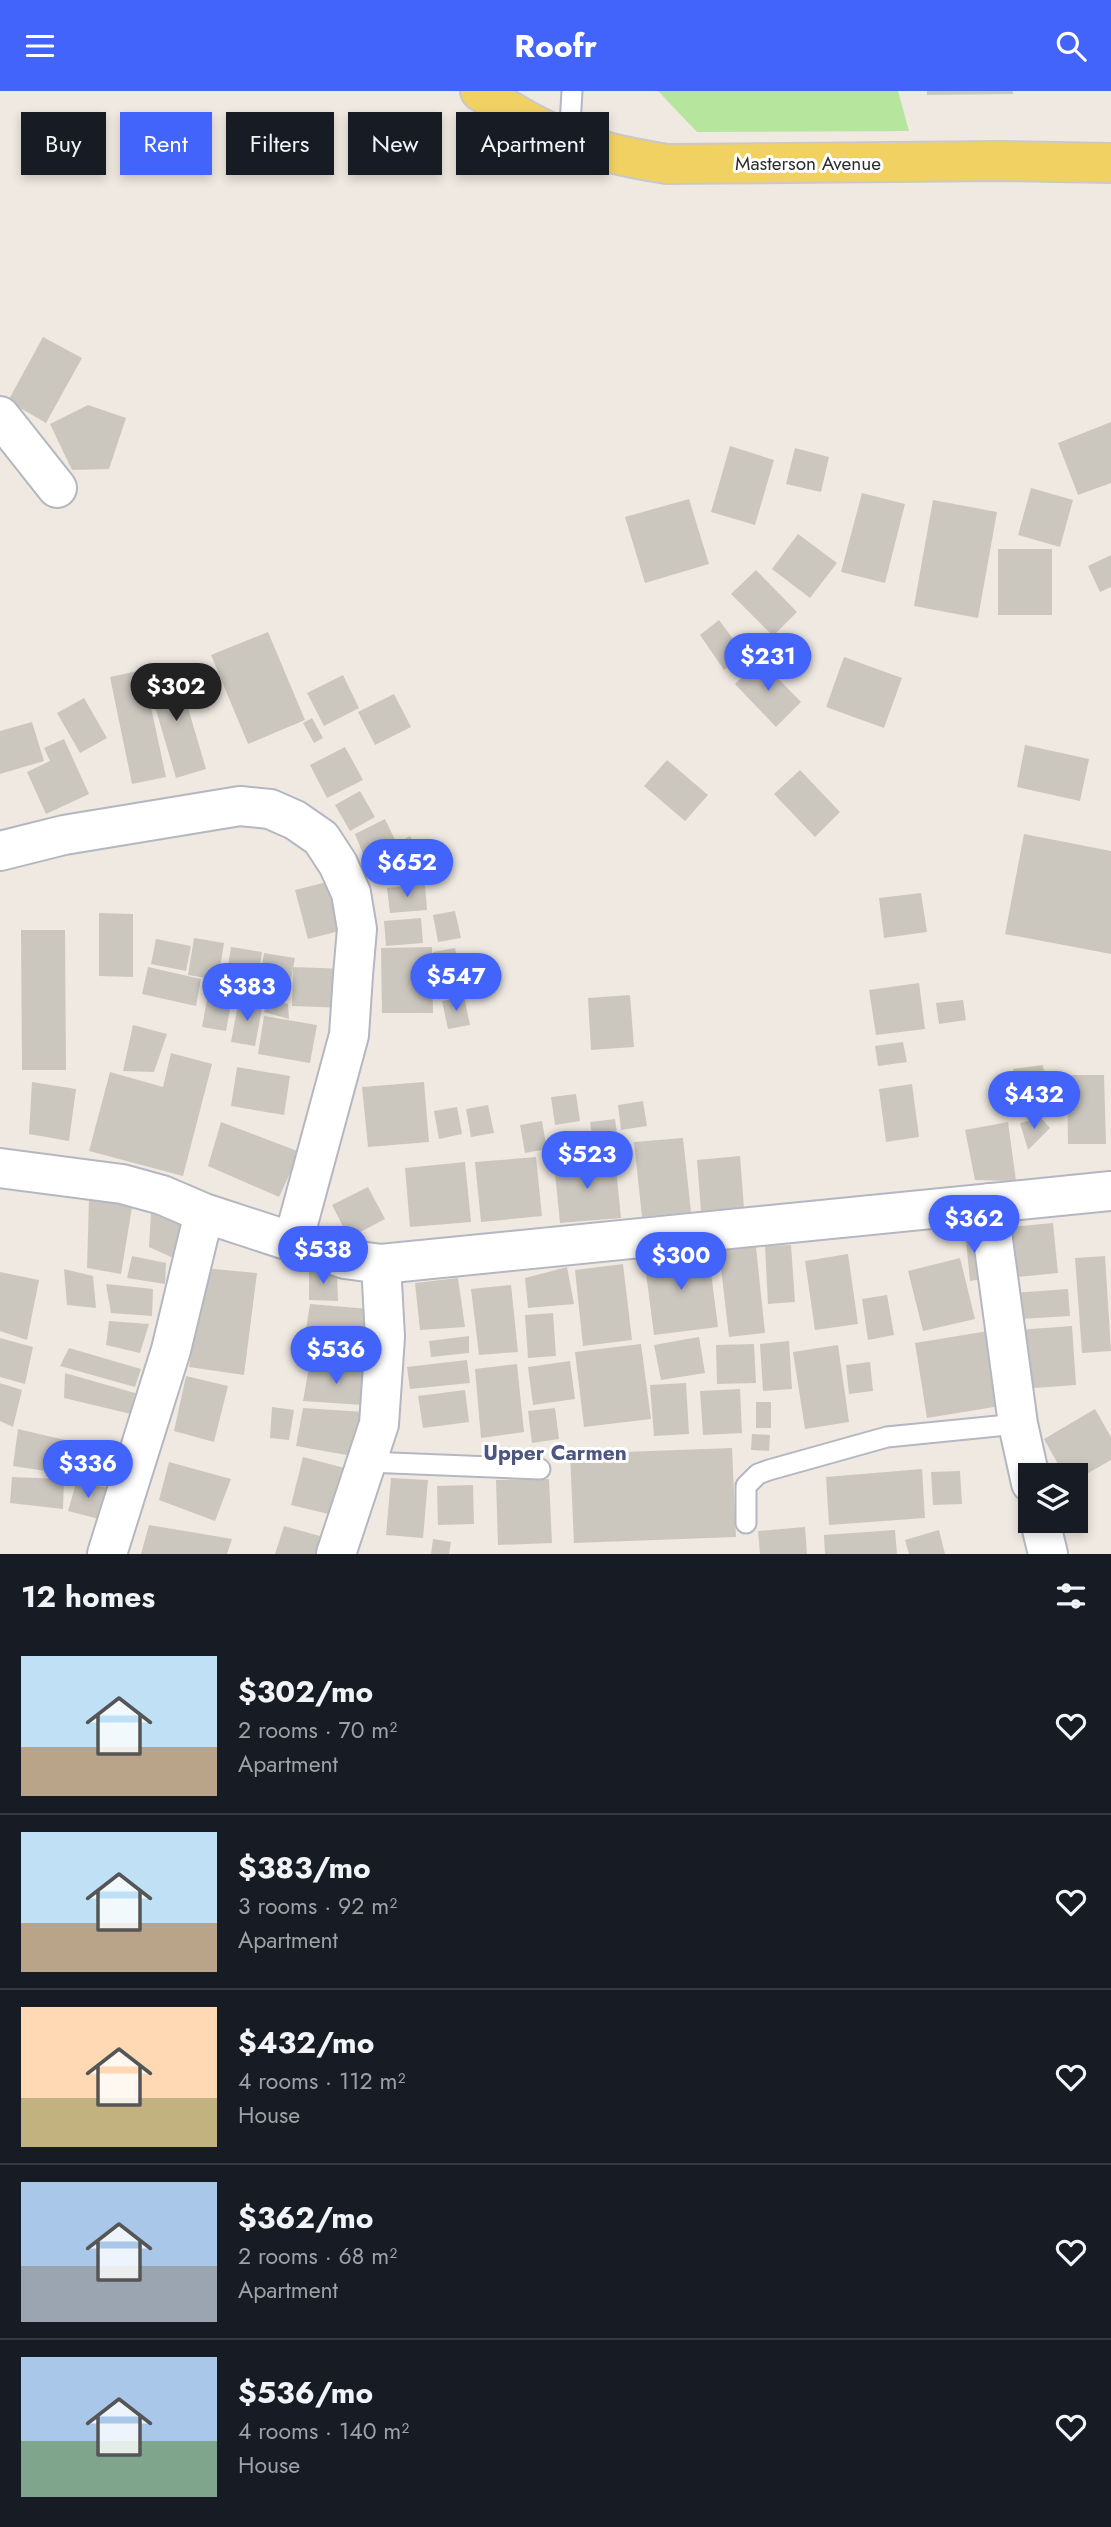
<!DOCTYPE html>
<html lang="en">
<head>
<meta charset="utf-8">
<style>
  :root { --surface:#171b24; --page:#20242c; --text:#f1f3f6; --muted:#9ea1a6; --line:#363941; --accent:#4264fb }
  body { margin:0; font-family:Jost,sans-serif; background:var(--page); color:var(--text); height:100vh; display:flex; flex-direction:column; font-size:26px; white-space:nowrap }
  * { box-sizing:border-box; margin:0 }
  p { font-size:23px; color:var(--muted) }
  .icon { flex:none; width:38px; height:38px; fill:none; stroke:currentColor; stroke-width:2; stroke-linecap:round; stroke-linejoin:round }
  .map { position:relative; height:1463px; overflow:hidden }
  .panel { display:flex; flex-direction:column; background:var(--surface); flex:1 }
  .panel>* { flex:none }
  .banner { position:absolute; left:21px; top:21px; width:700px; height:63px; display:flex; gap:14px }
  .buttons { position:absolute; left:1018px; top:1372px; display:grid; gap:14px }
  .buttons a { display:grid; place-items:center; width:70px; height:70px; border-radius:0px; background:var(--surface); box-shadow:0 4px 10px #0003; font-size:35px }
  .price { position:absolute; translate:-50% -60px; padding:0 16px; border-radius:24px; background:var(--accent); color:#fff; font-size:23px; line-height:46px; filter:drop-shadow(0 2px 4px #0008) }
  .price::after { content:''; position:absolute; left:50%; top:42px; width:21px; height:16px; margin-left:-10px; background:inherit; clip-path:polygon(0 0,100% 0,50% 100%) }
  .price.active { background:#222; color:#fff }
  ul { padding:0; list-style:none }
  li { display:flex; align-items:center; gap:21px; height:175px; padding:0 21px }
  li+li { border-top:2px solid var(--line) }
  li span { display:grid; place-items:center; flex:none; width:196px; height:140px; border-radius:0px; color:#555 }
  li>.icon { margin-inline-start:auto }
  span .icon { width:84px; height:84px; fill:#fffc; stroke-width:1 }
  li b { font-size:30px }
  h2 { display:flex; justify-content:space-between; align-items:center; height:84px; padding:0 21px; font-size:30px }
  .chip { padding:0 24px; border-radius:0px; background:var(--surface); box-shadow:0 4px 10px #0003; font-size:24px; line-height:63px }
  .chip.active { background:var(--accent); color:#fff }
  header { display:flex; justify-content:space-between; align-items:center; height:91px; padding:0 21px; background:var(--accent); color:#fff; font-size:32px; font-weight:700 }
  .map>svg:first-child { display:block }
</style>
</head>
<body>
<header><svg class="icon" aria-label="menu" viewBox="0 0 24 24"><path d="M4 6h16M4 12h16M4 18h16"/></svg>Roofr<svg class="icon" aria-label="search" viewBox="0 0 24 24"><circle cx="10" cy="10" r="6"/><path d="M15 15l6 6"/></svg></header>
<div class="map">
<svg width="1111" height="1463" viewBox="0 0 1111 1463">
  <rect width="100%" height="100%" fill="#efe9e1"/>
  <path fill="#b6e59e" d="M658 0H898L909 40 697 41Z"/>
  <path fill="#cbc7bf" d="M927 0H1013V3L927 4Z
    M43 246 82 267 46 332 8 310Z
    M88 314 126 327 109 378 72 379 50 333Z
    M1111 331V392L1078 404 1058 352Z
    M730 355 774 369 755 434 711 421Z
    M795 357 829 366 821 401 786 393Z
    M1031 397 1073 409 1060 456 1018 444Z
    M862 402 905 413 885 492 841 481Z
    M689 408 709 473 645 492 625 426Z
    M933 409 997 421 978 527 914 515Z
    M798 443 837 472 810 507 772 478Z
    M998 458H1052V524H998Z
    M1111 464V496L1100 501 1088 475Z
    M756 479 797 521 773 545 731 503Z
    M719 529 745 564 724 579 700 544Z
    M268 541 305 629 248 653 211 564Z
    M844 566 902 587 884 637 826 616Z
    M760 569 801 611 776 636 735 593Z
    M176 576 206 678 176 687 146 585Z
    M143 579 166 686 132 693 110 586Z
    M343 584 359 617 324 635 307 602Z
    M394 603 411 636 375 654 358 621Z
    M84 607 107 647 80 662 57 622Z
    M312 627 323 647 314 652 303 632Z
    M32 631 44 670 0 683V640Z
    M64 648 89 703 46 723 27 681 50 670 44 657Z
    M1025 654 1089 668 1080 710 1017 696Z
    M345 656 363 689 327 707 310 674Z
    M667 669 708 704 685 730 644 695Z
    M800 679 840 721 815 746 774 703Z
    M360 700 375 726 350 740 335 714Z
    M385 728 395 749 363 763 355 743Z
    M1024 743 1111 760V863L1005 843Z
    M410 745 421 765 412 770 401 750Z
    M398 752 408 775 373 789 364 766Z
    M339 788 351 837 308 848 295 799Z
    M425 793 427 819 390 822 387 797Z
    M921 802 927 841 884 847 879 807Z
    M455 820 461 847 438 851 433 824Z
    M99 822 133 823V886L99 885Z
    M421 827 423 852 386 855 384 830Z
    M21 839H65L66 979H22Z
    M194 847 224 852 218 889 188 884Z
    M156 848 191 855 186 880 151 873Z
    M231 856 262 861 256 899 225 894Z
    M432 856 433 922H382L381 857Z
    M455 857 461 884 438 889 433 861Z
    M264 862 295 867 288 905 258 899Z
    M148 876 201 888 196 915 142 903Z
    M293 876 347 878 346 917 292 915Z
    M210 892 234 897 226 940 202 936Z
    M919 892 925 938 876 944 869 899Z
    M630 904 634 956 591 959 588 907Z
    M464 906 470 934 448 938 442 910Z
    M239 908 263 912 255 955 231 951Z
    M268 908 288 913 289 928 264 921Z
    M963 909 966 929 939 933 936 912Z
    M264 925 317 934 310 972 258 963Z
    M133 934 167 943 154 981 123 980Z
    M903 951 907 971 878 975 875 955Z
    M171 962 212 973 183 1085 89 1060 110 981 163 996Z
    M1043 974 1049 1018 1019 1022 1013 978Z
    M237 976 290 985 284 1024 231 1015Z
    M1067 984H1104L1106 1053H1068Z
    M32 991 76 998 69 1050 29 1043Z
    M424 991 429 1051 368 1056 362 996Z
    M912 993 919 1046 886 1051 879 998Z
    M576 1003 580 1030 555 1034 551 1006Z
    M643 1010 647 1035 621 1039 618 1014Z
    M488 1014 494 1042 471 1046 466 1018Z
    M457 1016 462 1043 439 1048 434 1020Z
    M1041 1027 1050 1037 1028 1059 1020 1032Z
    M615 1028 619 1056 594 1059 590 1031Z
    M542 1030 547 1058 525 1062 520 1034Z
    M221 1031 300 1061 279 1106 208 1075Z
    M1008 1031 1016 1090 975 1089 965 1039Z
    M683 1047 691 1121 642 1126 634 1051Z
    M740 1065 744 1117 701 1120 697 1069Z
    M536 1066 542 1125 481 1131 475 1071Z
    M615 1067 621 1127 560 1132 554 1072Z
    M465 1071 471 1131 410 1136 405 1077Z
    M368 1096 385 1128 349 1147 332 1114Z
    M89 1108 132 1116 121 1183 87 1177Z
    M151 1122 189 1138 180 1170 149 1156Z
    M1053 1132 1058 1182 1017 1186 1012 1136Z
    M978 1137 984 1188 970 1190 965 1139Z
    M791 1154 795 1211 768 1213 765 1155Z
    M756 1156 765 1242 729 1246 719 1160Z
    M708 1158 718 1236 654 1244 644 1166Z
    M848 1163 858 1233 815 1239 805 1170Z
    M132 1165 166 1172 165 1193 127 1187Z
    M1105 1165 1111 1260 1082 1262 1075 1167Z
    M960 1167 975 1228 923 1240 908 1180Z
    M623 1173 632 1249 583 1255 575 1179Z
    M567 1176 574 1213 528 1217 525 1187Z
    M203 1177 257 1182 244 1284 189 1276Z
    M309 1177 337 1183 338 1210 309 1209Z
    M64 1178 93 1185 96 1217 67 1214Z
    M0 1181 39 1189 27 1249 0 1240Z
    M458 1187 465 1236 420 1239 415 1192Z
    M106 1193 153 1198 152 1225 111 1222Z
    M511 1194 518 1261 479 1264 471 1198Z
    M1068 1198 1070 1225 1020 1228 1011 1202Z
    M887 1204 894 1244 868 1249 862 1208Z
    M310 1213 369 1218 365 1271 302 1263Z
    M553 1222 556 1265 528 1267 525 1224Z
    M109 1230 149 1233 140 1262 106 1254Z
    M1072 1235 1076 1294 1021 1298 1017 1239Z
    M988 1240 1000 1315 927 1327 915 1252Z
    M469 1245V1262L431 1266 429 1250Z
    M699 1246 705 1282 661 1289 654 1254Z
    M0 1247 33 1256 25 1293 0 1286Z
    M789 1250 792 1298 763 1300 760 1253Z
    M641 1253 651 1328 584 1336 575 1261Z
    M754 1253 756 1292 717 1293 716 1254Z
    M838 1254 849 1331 805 1338 793 1261Z
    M69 1257 141 1278 135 1296 60 1275Z
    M467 1269 470 1292 410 1298 407 1276Z
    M570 1270 575 1308 533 1314 528 1276Z
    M870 1271 873 1300 849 1303 846 1274Z
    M517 1273 524 1341 481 1347 475 1278Z
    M309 1276 369 1280 364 1314 303 1310Z
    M65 1282 135 1302 131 1323 64 1307Z
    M186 1285 228 1295 214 1351 174 1340Z
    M0 1292 22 1299 13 1336 0 1330Z
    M686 1292 689 1343 654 1345 650 1294Z
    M740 1298 742 1342 703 1344 700 1300Z
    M465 1299 469 1331 423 1337 418 1305Z
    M756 1311H771V1337H756Z
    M272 1316 294 1319 289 1349 270 1347Z
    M303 1317 365 1321 358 1366 296 1355Z
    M555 1317 559 1348 532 1352 528 1320Z
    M1095 1318 1111 1346V1369L1076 1389V1384H1064L1044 1348Z
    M18 1338 116 1361 111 1390 13 1375Z
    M752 1343 770 1344 769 1360 751 1359Z
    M732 1357 736 1446 574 1452 570 1363Z
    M303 1366 352 1379 341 1426 291 1414Z
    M169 1371 231 1388 215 1430 159 1409Z
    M922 1378 925 1427 829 1434 826 1386Z
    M960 1380 962 1413 933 1414 931 1381Z
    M12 1386 64 1388 63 1418 10 1412Z
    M391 1387 428 1389 423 1447 386 1444Z
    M549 1388 552 1452 498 1454 496 1389Z
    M76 1392 109 1397 99 1428 68 1420Z
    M473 1394 474 1433 438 1434 437 1395Z
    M149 1434 232 1448 227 1463H141Z
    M284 1435 320 1445 315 1463H275Z
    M805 1436 807 1463H760L758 1440Z
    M895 1439 897 1463H825L824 1444Z
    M939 1439 945 1463H909L905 1449Z
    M433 1448 451 1451 449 1463H431Z"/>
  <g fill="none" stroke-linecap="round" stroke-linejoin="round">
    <defs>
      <path id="service" d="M569 51 572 0
        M367 1371 540 1378
        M746 1432V1395L758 1383 769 1379 887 1346 1018 1333"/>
      <path id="minor" d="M0 325 57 397
        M0 760 64 744 240 715 270 718 295 729 321 747 338 773 351 802 357 838 353 884 349 944 293 1151
        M0 1077 122 1093 162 1104 204 1122 345 1168 381 1173 1111 1100
        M988 1112 1018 1333 1031 1392
        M1040 1430 1048 1463
        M107 1463 171 1259 204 1122
        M336 1463 379 1333 385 1246 381 1173"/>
      <path id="primary" d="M480 0C544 46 590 61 667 73L1000 70 1111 72"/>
    </defs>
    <use href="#service" stroke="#b4b7c1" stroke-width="23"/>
    <use href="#minor" stroke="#b4b7c1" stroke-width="42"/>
    <use href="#primary" stroke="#c9c9c9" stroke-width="42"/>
    <use href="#service" stroke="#fff" stroke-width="19"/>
    <use href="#minor" stroke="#fff" stroke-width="38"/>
    <use href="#primary" stroke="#f2d163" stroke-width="38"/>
  </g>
  <g text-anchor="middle" stroke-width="6" stroke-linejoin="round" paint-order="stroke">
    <g font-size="19" fill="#2e2e2e" stroke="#fff">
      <text x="808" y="79">Masterson Avenue</text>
    </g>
    <g font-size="21" font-weight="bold" fill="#4d5680" stroke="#fff">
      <text x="555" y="1369">Upper Carmen</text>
    </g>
  </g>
</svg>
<div class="buttons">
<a><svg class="icon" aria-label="layers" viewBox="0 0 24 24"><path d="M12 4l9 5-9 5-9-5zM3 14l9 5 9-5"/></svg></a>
</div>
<b class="price" style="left:768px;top:602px">$231</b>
<b class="price active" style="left:176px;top:632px">$302</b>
<b class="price" style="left:407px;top:808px">$652</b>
<b class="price" style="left:456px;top:922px">$547</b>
<b class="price" style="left:247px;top:932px">$383</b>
<b class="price" style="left:1034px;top:1040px">$432</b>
<b class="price" style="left:587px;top:1100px">$523</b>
<b class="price" style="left:974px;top:1164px">$362</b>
<b class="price" style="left:323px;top:1195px">$538</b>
<b class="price" style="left:681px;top:1201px">$300</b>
<b class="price" style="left:336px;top:1295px">$536</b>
<b class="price" style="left:88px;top:1409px">$336</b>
<div class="banner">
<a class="chip">Buy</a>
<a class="chip active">Rent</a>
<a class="chip">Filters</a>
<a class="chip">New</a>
<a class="chip">Apartment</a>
</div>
</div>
<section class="panel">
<h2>12 homes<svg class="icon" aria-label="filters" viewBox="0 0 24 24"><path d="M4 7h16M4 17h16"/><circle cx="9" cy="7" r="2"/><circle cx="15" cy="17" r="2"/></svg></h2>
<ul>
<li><span style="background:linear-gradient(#bfe0f5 65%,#b9a48a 0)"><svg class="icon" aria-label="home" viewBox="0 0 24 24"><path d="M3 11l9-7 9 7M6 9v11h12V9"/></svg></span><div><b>$302/mo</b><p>2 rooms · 70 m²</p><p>Apartment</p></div><svg class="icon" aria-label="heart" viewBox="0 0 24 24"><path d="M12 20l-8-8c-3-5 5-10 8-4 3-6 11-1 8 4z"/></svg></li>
<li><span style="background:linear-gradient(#bfe0f5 65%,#b9a48a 0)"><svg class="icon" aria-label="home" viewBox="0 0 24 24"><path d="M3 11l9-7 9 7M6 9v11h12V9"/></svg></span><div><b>$383/mo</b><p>3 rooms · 92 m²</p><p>Apartment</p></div><svg class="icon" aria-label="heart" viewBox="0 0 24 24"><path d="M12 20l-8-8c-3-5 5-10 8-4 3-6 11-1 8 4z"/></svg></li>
<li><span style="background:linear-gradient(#ffd9b3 65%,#c2b280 0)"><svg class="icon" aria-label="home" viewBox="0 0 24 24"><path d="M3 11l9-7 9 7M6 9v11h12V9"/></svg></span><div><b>$432/mo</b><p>4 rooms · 112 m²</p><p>House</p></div><svg class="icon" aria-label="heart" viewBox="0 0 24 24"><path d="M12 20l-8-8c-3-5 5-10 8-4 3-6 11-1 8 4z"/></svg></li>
<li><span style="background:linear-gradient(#a9c7e8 60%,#9aa5b1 0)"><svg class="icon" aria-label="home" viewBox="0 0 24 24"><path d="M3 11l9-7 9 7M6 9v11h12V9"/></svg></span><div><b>$362/mo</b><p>2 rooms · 68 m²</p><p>Apartment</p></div><svg class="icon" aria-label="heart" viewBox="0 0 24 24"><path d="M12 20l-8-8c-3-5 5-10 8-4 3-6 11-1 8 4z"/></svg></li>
<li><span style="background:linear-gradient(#a9c7e8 60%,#7fa58c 0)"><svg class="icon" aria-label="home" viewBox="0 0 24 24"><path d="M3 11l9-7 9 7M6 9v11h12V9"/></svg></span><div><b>$536/mo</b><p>4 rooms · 140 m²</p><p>House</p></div><svg class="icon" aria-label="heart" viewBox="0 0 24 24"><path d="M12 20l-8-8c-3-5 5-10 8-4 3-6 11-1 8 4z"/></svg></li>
</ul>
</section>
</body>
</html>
